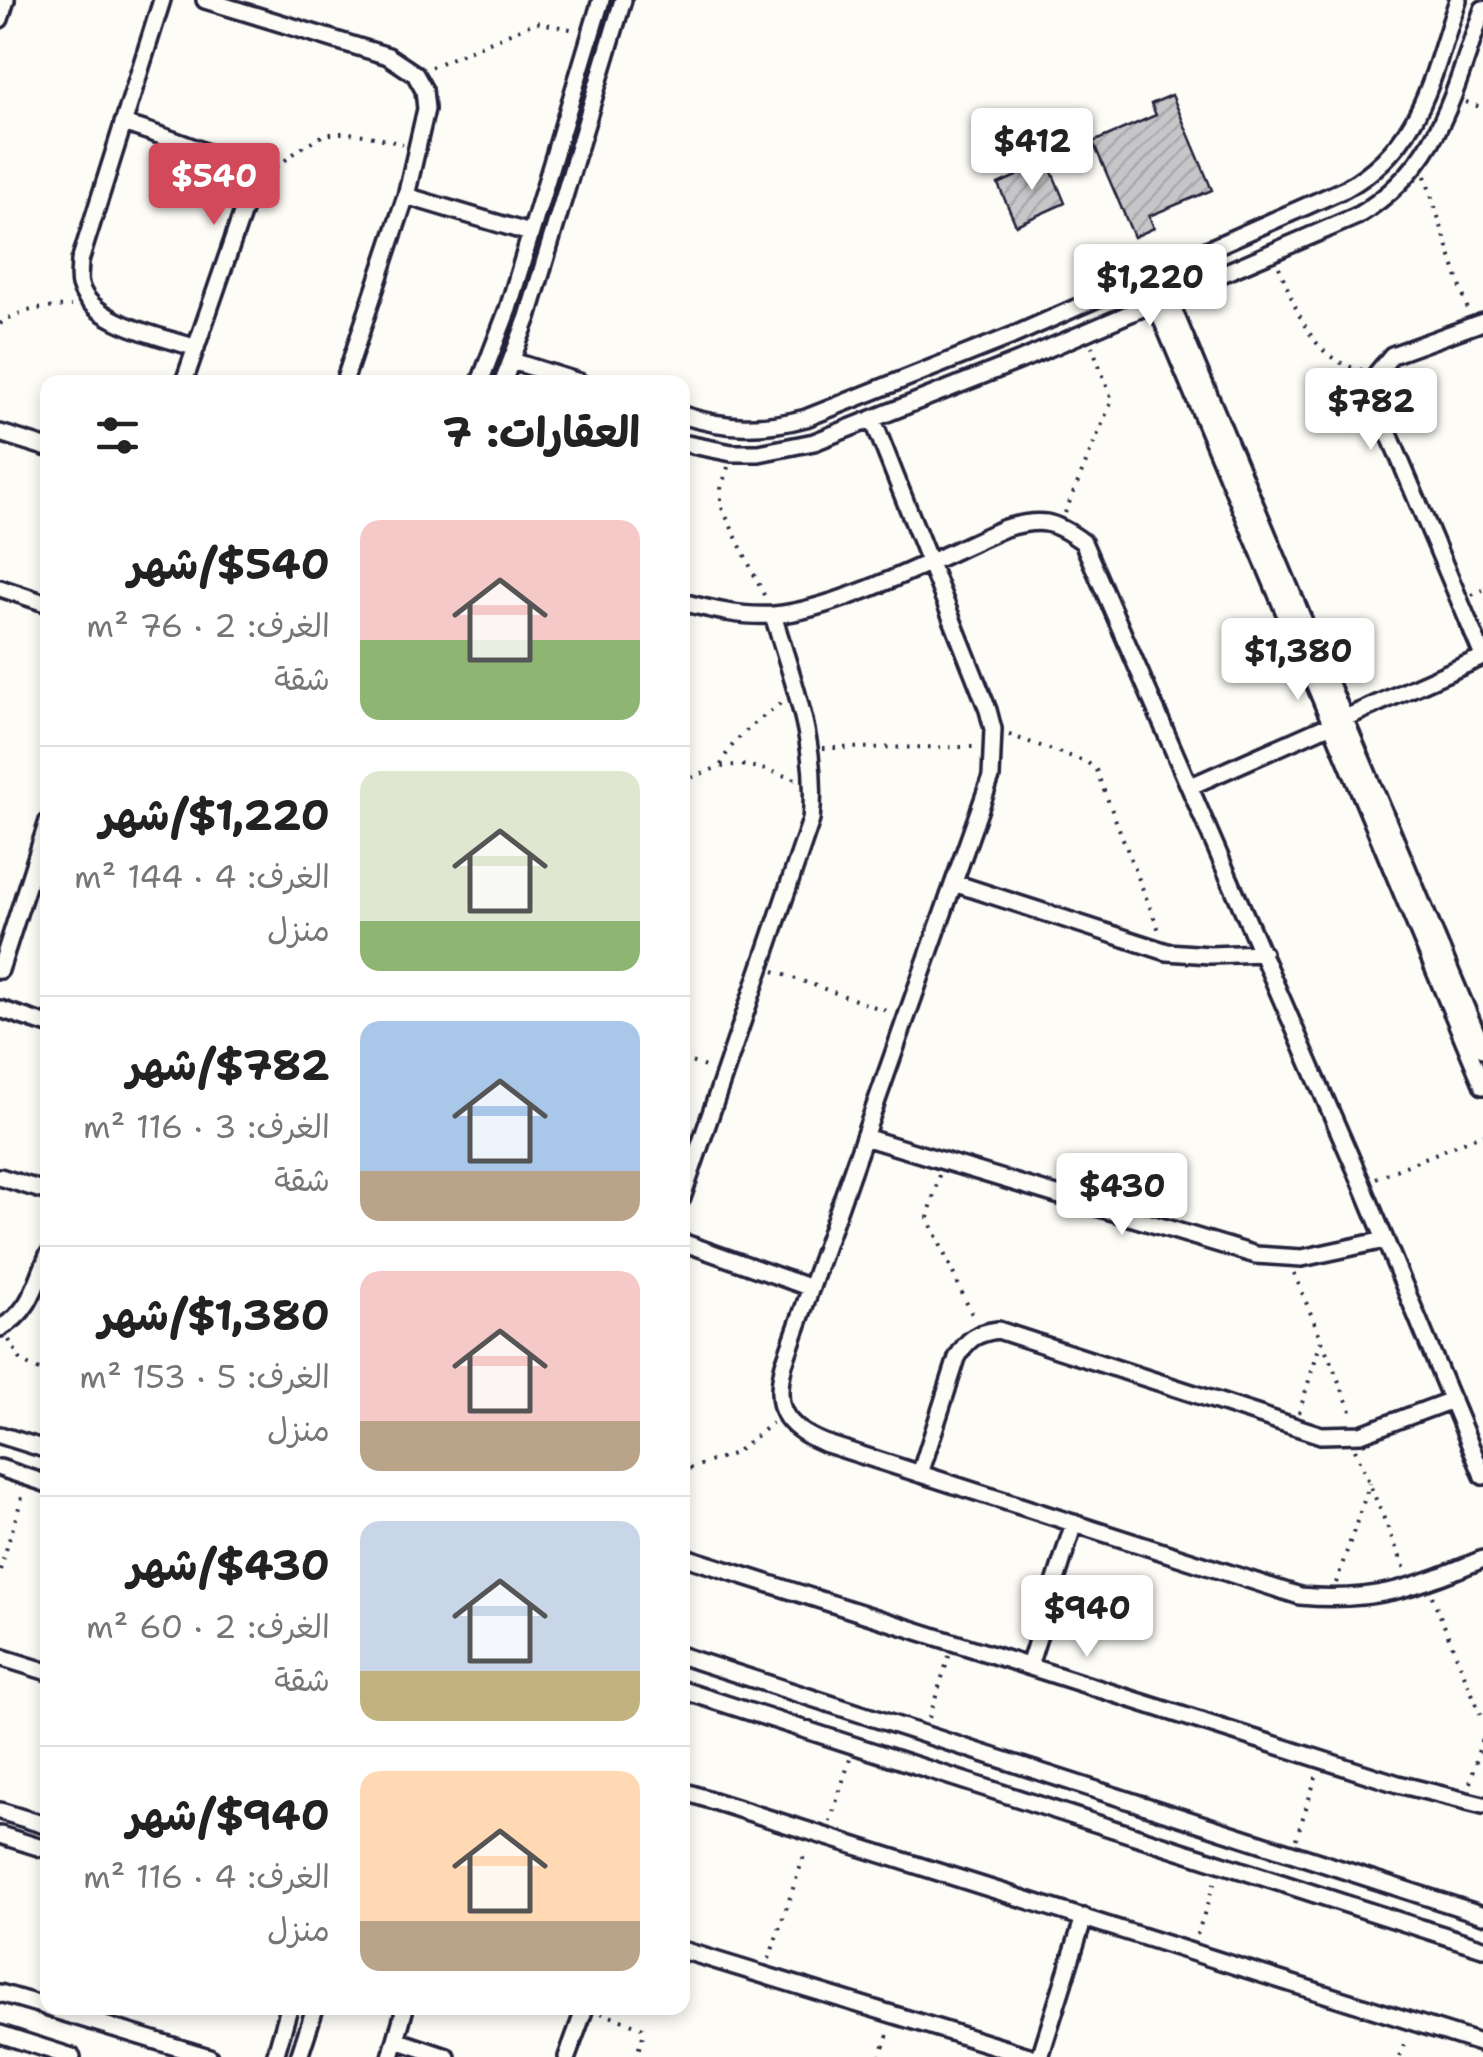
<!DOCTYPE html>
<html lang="ar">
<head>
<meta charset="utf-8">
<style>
  :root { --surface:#fff; --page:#f6f6f6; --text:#222; --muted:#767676; --line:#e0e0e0; --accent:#d1495b }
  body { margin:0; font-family:"Shantell Sans","Playpen Sans Arabic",sans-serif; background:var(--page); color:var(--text); direction:rtl; height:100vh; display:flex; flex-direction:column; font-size:38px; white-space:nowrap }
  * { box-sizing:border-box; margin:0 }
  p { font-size:32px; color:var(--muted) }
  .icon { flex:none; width:55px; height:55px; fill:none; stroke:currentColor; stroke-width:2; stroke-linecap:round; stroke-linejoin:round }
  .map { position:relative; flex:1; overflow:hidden; direction:ltr }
  .side { position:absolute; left:40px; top:375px; width:650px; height:1640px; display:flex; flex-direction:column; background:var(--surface); border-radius:20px; box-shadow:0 5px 15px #0003; direction:rtl }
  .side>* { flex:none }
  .price { position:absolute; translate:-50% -85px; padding:0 22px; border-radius:10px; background:#fff; color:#222; font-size:32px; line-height:65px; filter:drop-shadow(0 2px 5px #0008) }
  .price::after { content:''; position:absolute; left:50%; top:60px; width:30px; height:22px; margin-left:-15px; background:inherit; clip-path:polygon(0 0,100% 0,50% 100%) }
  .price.selected { background:var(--accent); color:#fff }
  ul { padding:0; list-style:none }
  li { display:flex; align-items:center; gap:30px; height:250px; padding:0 50px }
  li+li { border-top:2px solid var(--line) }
  li span { display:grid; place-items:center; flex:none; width:280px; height:200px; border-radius:20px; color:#555 }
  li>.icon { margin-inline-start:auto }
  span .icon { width:120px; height:120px; fill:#fffc; stroke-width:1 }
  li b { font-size:42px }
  h2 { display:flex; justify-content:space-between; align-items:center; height:120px; padding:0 50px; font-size:42px }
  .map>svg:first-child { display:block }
</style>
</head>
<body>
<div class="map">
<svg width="1483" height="2057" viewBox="0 0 1483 2057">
  <defs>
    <pattern id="building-hatch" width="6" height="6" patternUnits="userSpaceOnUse" patternTransform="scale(2.5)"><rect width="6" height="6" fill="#c6c6c8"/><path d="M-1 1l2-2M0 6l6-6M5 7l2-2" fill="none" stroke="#aaaaad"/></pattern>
  </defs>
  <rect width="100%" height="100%" fill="#fdfcf7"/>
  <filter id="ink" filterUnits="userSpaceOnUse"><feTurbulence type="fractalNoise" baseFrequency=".01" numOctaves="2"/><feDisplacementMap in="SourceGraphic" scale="20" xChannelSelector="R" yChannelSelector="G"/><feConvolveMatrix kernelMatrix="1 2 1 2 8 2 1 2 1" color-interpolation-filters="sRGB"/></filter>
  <g filter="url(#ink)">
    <path fill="url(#building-hatch)" stroke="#22223b" stroke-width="2.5" d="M1172 95 1212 190 1149 216 1154 228 1134 237 1093 142 1156 115 1151 104Z
      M1048 162 1065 203 1016 225 998 184Z"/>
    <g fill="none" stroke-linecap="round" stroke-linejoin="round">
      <defs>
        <path id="minor" d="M162 0 80 261C80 268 78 278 80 285 91 324 162 336 196 348
          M205 0 388 56 415 74 424 90 426 109 406 196 344 382
          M0 19 6 0
          M123 123C148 132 225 154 239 173 247 185 245 198 243 211L184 382
          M406 196 530 233
          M1168 297 1483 1049
          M1155 303 1483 1086
          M1483 322 1392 355 1377 373 1373 396 1483 656
          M512 361 579 382
          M480 382 508 309 601 0
          M503 382 528 317 623 0
          M682 415C725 429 762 430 806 418L1012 336 1345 189C1422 146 1431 78 1458 0
          M873 420 988 710 993 729 991 777 784 1364C773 1407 783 1426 824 1443L1300 1596C1375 1603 1415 1587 1483 1559
          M0 433 48 448
          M682 443 732 453H759L814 442 1021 360 1357 216C1441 165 1452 95 1483 9
          M0 588 48 604
          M682 602C713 610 742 617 774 615 842 609 940 556 1005 528 1041 518 1053 520 1083 542L1362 1184 1483 1476
          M1191 786 1483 657
          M954 883 1167 952 1210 955 1263 953
          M0 970 48 821
          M0 1009 48 1025
          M864 1137 1256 1255 1302 1258 1385 1240
          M0 1177 48 1192
          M682 1198 811 820C819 747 794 684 773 615
          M682 1242 811 1288
          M0 1328C30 1313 36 1284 48 1255
          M0 1435 48 1450
          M0 1468 48 1484
          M920 1474 957 1358C967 1339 976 1333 998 1330L1321 1435 1361 1434 1452 1400
          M682 1556 1398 1784 1483 1805
          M682 1656 1483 1915
          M0 1657 48 1672
          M1029 1666 1074 1523
          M682 1690 1483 1948
          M682 1791 1483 2044
          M0 1811 48 1826
          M0 1835 48 1850
          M682 1950 1032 2057
          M0 1993 48 2007
          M48 2008 209 2057
          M0 2034 72 2057
          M396 2040 447 2057
          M275 2057 289 2008
          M299 2057 315 2008
          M391 2057 405 2008
          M567 2057 585 2008
          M1040 2057 1084 1917"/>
      </defs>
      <use href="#minor" stroke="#22223b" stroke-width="22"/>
      <path stroke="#22223b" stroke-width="4" stroke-dasharray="2.5 8" stroke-linecap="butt" d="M431 67 536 22 576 30
        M1466 102 1483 108
        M1425 176 1468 310
        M260 180C325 130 321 123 403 144
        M1279 267C1297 310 1311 361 1363 370
        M0 324C21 308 45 308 71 306
        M728 467 721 489V506L765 597
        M1065 513 1112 400 1092 346
        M1472 595 1483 590
        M1009 735 1087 762 1096 770 1160 933
        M823 748 974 747
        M721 765C732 737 760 720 783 701
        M682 782C736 757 741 763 796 779
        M774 971 892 1013
        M682 1059 711 1069
        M939 1175 928 1218 974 1319
        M1376 1178 1483 1134
        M1294 1273 1353 1416
        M9 1340 22 1362 48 1374
        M1299 1413 1321 1341
        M1355 1449 1405 1569
        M682 1476 689 1469 735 1453 772 1423
        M0 1570 23 1494
        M1336 1583 1370 1483
        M1432 1596 1483 1720
        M929 1718 949 1656
        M1470 1783 1483 1734
        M830 1822 850 1759
        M1296 1839 1316 1777
        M1197 1935 1216 1878
        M769 1959 806 1850
        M601 2013 641 2027 644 2033 636 2057
        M880 2057 890 2028
        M1400 2057 1406 2038"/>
      <use href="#minor" stroke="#fdfcf7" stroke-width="15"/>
    </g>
  </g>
</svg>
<b class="price" style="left:1032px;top:193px">$412</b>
<b class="price selected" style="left:214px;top:228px">$540</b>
<b class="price" style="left:1150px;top:329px">$1,220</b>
<b class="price" style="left:1371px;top:453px">$782</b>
<b class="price" style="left:1298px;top:703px">$1,380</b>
<b class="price" style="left:1122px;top:1238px">$430</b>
<b class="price" style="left:1087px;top:1660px">$940</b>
<section class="side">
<h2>العقارات: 7<svg class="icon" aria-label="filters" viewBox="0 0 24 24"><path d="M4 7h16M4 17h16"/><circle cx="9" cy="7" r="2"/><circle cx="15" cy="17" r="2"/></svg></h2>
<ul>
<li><span style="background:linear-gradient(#f6c9c9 60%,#8fb573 0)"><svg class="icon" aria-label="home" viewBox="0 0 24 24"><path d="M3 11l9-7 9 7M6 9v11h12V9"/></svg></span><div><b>$540/شهر</b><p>الغرف: 2 · 76 m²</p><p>شقة</p></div></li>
<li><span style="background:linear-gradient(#dfe7d0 75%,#8fb573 0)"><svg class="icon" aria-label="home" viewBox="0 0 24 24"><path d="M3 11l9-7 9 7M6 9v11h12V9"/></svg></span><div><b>$1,220/شهر</b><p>الغرف: 4 · 144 m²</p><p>منزل</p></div></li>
<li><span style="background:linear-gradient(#a9c7e8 75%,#b9a48a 0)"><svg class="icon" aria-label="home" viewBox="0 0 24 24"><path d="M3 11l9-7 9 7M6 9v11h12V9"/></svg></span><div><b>$782/شهر</b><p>الغرف: 3 · 116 m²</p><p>شقة</p></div></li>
<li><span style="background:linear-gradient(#f6c9c9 75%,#b9a48a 0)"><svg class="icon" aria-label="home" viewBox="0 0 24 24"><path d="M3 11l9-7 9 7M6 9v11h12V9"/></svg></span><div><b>$1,380/شهر</b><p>الغرف: 5 · 153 m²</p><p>منزل</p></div></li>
<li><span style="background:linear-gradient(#c9d6e8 75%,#c2b280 0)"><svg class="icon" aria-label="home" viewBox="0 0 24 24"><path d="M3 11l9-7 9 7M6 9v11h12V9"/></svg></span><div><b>$430/شهر</b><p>الغرف: 2 · 60 m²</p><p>شقة</p></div></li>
<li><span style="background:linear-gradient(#ffd9b3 75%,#b9a48a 0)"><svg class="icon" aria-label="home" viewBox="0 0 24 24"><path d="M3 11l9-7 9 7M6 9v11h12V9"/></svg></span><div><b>$940/شهر</b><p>الغرف: 4 · 116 m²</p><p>منزل</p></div></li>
</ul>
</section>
</div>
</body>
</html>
